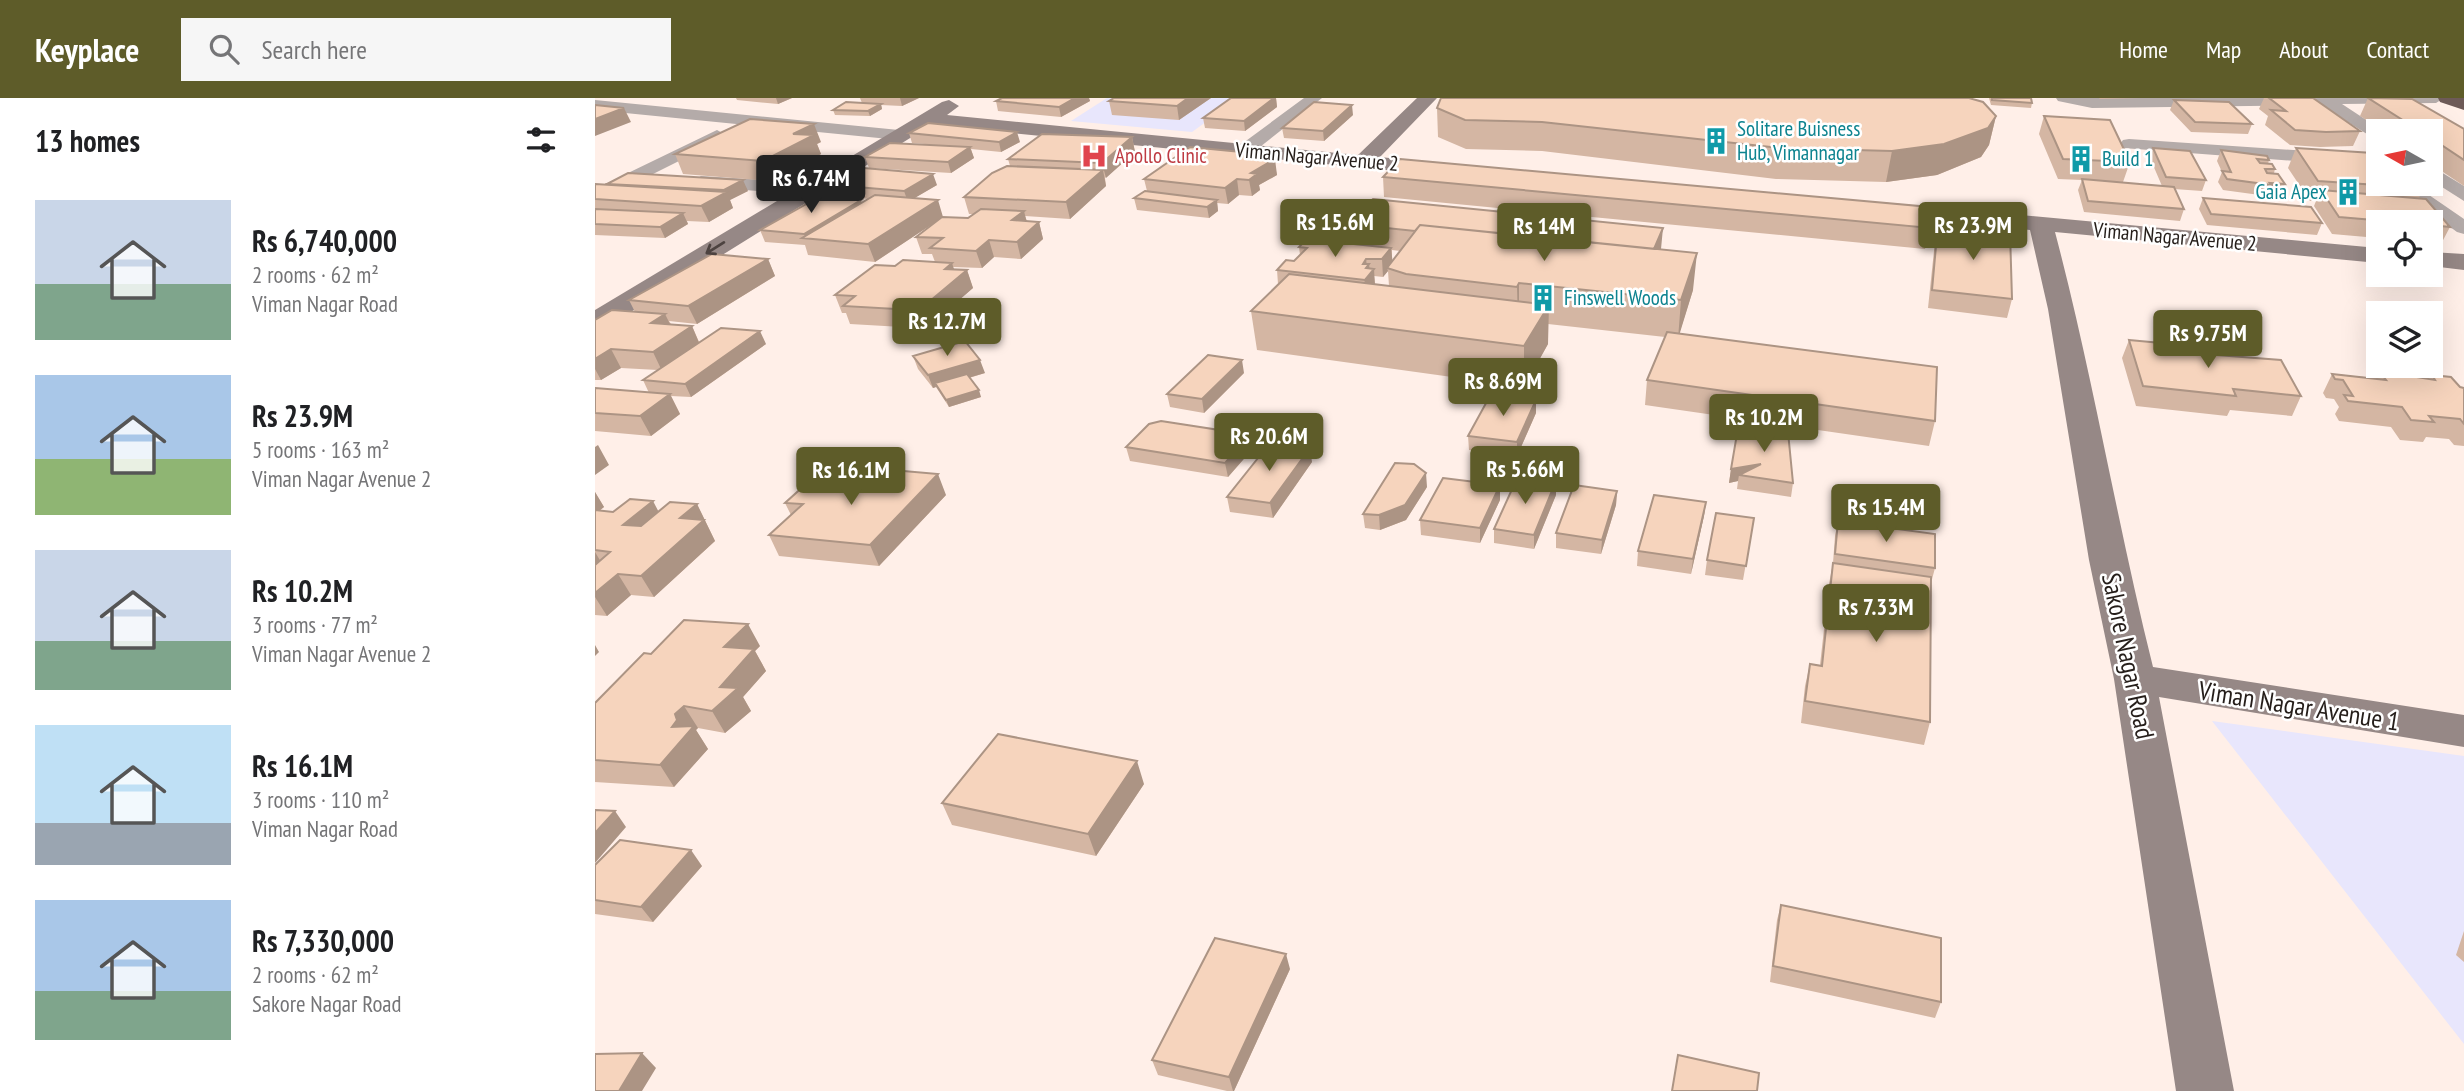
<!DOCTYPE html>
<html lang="en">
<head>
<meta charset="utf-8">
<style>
  :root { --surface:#fff; --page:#f6f6f6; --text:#202124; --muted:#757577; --accent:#5e5c29 }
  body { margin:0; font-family:"PT Sans Narrow",sans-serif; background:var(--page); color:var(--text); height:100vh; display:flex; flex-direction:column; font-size:26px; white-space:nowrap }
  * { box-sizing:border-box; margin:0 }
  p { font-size:23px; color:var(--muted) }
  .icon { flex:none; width:38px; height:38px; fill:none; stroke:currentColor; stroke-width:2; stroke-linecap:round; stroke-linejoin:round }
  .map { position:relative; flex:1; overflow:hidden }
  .side { display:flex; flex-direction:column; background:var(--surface); width:595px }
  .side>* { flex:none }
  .needle { width:46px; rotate:279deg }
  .buttons { position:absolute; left:1771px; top:21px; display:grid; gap:14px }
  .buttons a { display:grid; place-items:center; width:77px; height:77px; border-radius:0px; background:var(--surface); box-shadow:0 7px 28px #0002; font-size:35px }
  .price { position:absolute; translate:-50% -60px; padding:0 16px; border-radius:7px; background:var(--accent); color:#fff; font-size:23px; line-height:46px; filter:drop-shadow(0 2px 4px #0008) }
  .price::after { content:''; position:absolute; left:50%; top:42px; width:21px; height:16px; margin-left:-10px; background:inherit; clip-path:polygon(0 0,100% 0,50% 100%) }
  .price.on { background:#222; color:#fff }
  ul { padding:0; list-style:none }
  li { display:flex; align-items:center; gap:21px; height:175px; padding:0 35px }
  li span { display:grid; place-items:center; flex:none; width:196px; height:140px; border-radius:0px; color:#555 }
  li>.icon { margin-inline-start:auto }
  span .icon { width:84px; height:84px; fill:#fffc; stroke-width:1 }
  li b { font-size:30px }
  h2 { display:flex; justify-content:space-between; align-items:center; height:84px; padding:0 35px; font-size:30px }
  header { display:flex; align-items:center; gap:42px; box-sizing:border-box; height:98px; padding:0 35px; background:var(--accent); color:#fff }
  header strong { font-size:33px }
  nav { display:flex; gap:38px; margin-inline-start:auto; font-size:24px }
  .search { width:490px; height:63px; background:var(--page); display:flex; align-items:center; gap:18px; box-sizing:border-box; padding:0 24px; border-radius:0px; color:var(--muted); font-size:26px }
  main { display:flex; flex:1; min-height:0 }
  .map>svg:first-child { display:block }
</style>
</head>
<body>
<header>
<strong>Keyplace</strong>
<div class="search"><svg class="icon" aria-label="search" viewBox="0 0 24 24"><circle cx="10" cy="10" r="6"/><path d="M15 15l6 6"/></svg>Search here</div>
<nav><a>Home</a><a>Map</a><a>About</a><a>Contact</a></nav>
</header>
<main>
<section class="side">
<h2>13 homes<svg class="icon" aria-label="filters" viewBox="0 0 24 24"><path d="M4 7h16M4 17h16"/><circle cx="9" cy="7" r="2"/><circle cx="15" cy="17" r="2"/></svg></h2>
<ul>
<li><span style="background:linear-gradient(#c9d6e8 60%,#7fa58c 0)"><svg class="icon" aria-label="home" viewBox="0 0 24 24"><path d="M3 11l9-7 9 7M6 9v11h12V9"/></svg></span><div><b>Rs 6,740,000</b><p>2 rooms · 62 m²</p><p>Viman Nagar Road</p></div></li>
<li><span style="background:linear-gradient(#a9c7e8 60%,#8fb573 0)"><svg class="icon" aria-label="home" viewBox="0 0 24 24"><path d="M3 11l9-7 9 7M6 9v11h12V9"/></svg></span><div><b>Rs 23.9M</b><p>5 rooms · 163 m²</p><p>Viman Nagar Avenue 2</p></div></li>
<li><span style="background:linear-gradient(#c9d6e8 65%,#7fa58c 0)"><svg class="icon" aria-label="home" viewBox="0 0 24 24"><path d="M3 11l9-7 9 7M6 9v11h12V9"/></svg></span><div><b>Rs 10.2M</b><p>3 rooms · 77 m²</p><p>Viman Nagar Avenue 2</p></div></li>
<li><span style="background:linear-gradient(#bfe0f5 70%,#9aa5b1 0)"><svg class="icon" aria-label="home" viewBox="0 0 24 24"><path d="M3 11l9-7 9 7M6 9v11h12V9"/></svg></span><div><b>Rs 16.1M</b><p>3 rooms · 110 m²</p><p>Viman Nagar Road</p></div></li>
<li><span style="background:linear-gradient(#a9c7e8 65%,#7fa58c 0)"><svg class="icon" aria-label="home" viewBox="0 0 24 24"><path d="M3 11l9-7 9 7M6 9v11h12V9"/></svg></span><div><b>Rs 7,330,000</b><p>2 rooms · 62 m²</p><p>Sakore Nagar Road</p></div></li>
</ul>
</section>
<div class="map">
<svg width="1869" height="993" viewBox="0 0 1869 993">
  <rect width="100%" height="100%" fill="#ffefe8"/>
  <path fill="#e8e6fc" d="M512 0H644L597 34 476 23Z
    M1617 623 1869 658V946Z"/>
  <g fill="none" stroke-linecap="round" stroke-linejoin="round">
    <path fill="#b4aba9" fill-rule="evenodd" d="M709 0H727L656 56H644L641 52 644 48Z
      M1461 0H1849L1841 5 1747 6 1788 33H1783V43L1726 7 1497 10 1463 3Z
      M0 2 304 32 313 37 304 42 0 12Z
      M122 32 131 37 128 41 0 105V91Z
      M1534 41 1773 57 1783 62V76L1768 68 1528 50 1525 46 1528 42Z
      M1836 68 1869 88V103L1836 82Z
      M106 78 216 85 226 91 216 97 99 88 96 84Z
      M1797 86H1818L1869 121V136L1862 134Z"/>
    <path fill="#968886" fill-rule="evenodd" d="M822 0H842L785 59 851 66 862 72 859 77 851 78 336 27 10 230 0 232V212L347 4 354 2 364 8 352 17 763 57Z
      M1284 104 1783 150V165L1460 134C1498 278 1522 425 1558 569L1869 617V649L1564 599 1639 993H1581L1519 581 1494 462 1453 211 1435 132 1276 116 1272 111 1276 106Z
      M1836 154 1869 156V172L1836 168Z"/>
    <path fill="#6d5a57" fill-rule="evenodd" d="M1843 0H1869V12L1845 4Z"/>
  </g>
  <path fill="#d4b6a3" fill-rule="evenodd" d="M141 0H197L183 6 142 2Z
    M265 0H324L307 8 286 7 287 11 275 18 240 17 238 12 267 5Z
    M407 0H494L495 3 466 19 403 13 401 3Z
    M519 0H616L584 22 517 17 514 3Z
    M636 0H681L682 9 650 33 610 30 608 20Z
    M1394 0H1436L1437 5 1436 10 1396 7Z
    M1504 0H1546L1505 1Z
    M1669 0H1718L1765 33 1758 48 1725 49 1695 47 1670 27 1673 18 1664 11Z
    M1773 0 1869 31V88L1836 66V33H1788L1765 18Z
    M1579 2 1657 26 1653 36 1596 34 1575 12Z
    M842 10 1401 18 1394 47 1386 59 1342 77 1291 84 1181 81 947 53 871 51 843 39Z
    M758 17 729 43 689 40 687 30Z
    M1449 18 1535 64 1528 84 1504 83 1567 88 1555 60 1558 50 1611 82 1607 93 1579 91 1589 111 1585 123 1489 114 1483 92 1487 82 1463 81 1444 36Z
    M314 35 425 44 406 54 376 51 379 60 356 75 274 70 270 59 330 46 317 45Z
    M537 39 540 54 510 80 511 88 475 121 430 118 432 123 444 124 448 141 426 161 399 159 387 170 358 169 359 171 372 172 378 190 342 221 319 220 307 229 255 226 251 215H247L240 197 300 168 340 164 337 156H327L321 139 340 124 280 164 213 157 210 147 170 144 165 132 267 105 274 101 230 97 226 86 342 87 319 100 348 119 373 120 379 116H374L369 99 415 68 413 61Z
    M226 44 222 46 226 56 176 83 88 76 80 56Z
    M1701 50 1828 90 1824 100 1855 129 1846 146 1836 145V124H1783V140L1737 136 1719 108 1721 103H1715L1693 70Z
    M1626 52 1674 62 1673 66 1680 71 1679 75 1690 86 1685 97 1673 96 1672 98 1628 92 1623 84 1627 74 1622 63Z
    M678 61 682 77 664 87 665 92 657 98 644 97 633 106 622 105 623 113 614 120 542 112 539 100 552 93 549 81Z
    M788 79 1335 130 1330 151 789 99Z
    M0 86 13 87 12 86 153 93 135 102 138 110 114 124 92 123 93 126 70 140 0 137Z
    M1608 100 1727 125 1722 137 1612 127 1604 111Z
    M753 126 1066 152 1098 192 1084 236 1340 323 1334 348 1050 307 1052 282 1070 239 953 226V246L929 289 662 252 656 213 683 186 682 172 699 163 705 157 704 149 755 145ZM797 152 805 153 797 163ZM793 173 794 188 780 186 779 178 788 179Z
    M1343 126 1417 201 1412 220 1333 210 1340 143Z
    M173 161 180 178 102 226 74 223 76 226 97 228 104 244 171 246 96 299 76 298 85 316 56 338 0 333V290L54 295 48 282 63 272 26 270 6 282H0V222L40 214 34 202Z
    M1534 242 1622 257 1706 298 1697 318 1635 312 1632 318 1541 308 1527 260Z
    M318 258 390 275 374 280 386 299 354 309 341 289 338 290 323 271Z
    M1784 273 1835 281 1837 277 1865 289 1869 290V348L1859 347 1854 341 1831 339 1828 344 1805 342 1796 329 1744 323 1740 316 1744 309 1739 301 1731 300 1728 295 1737 276 1781 280Z
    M649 275 609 315 575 309 572 296Z
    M941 302V315L922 358 874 352 873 338Z
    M652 341 654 355 633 379 535 363 531 349Z
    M717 364 678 420 635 414 632 399Z
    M1136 371 1198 385 1196 399 1142 391 1143 383 1134 385Z
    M832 389 811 422 785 432 770 430 768 416Z
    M1022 393 1021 407 1006 456 961 450V435Z
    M0 394 9 409 4 413 18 414 64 413 102 406 120 443 59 499 36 497 12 518 0 517Z
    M351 397 284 468 184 458 174 437 196 417 190 405Z
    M961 397 939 451 899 445V431Z
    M905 402 885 445 826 437 825 422Z
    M1111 404 1109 418 1096 476 1042 468 1043 453Z
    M1159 420 1148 482 1110 477 1112 462Z
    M1243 423 1340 470 1336 485 1335 624 1329 647 1206 625 1210 588 1215 566 1225 567 1234 486 1238 465 1240 438Z
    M165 548 160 553 171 573 148 599 156 613 130 635 103 630 101 632 113 651 79 689 0 684V605L56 556Z
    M549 686 501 758 357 727 347 705Z
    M0 767 107 768 58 824 0 816Z
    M1186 807 1346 904 1340 920 1175 884 1182 822Z
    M1869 833V864L1861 857Z
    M695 871 639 993H632L563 977 557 962Z"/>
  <path fill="#ac9484" d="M181 0H197L183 6Z
    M305 0H324L307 8Z
    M480 0H494L495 3 466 19 464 9Z
    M593 0H616L584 22 582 8Z
    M679 0H681L682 9 650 33 649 23Z
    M286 6 287 11 275 18 273 13Z
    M757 7 758 17 729 43 728 33Z
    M29 10 36 24 0 38V21Z
    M1401 18 1394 47 1386 59 1342 77 1291 84 1297 53Z
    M219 26 226 44 222 46 226 56 176 83 168 63 198 36Z
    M422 34 425 44 406 54 404 44Z
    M537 39 540 54 511 80 507 65Z
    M375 49 379 60 356 75 353 64Z
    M677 57 678 63 680 61 682 77 664 87 665 92 657 98 654 82 656 75Z
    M508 72 511 88 475 121 471 104Z
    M338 76 342 87 313 104 309 93Z
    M642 81 644 97 633 106 630 90Z
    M148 82 153 93 135 102 138 110 114 124 106 108 130 94 129 92Z
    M266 102 270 114 211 141 209 136Z
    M343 102 348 119 280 164 273 146Z
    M622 102 623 113 614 120 612 109Z
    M429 113 433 129 417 122Z
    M88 115 93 126 70 140 65 129Z
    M444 124 448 141 426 161 422 144Z
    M1068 130 1066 151 1054 180 1055 158Z
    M394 142 399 159 387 170 381 153Z
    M796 150 798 167 792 170 793 173 788 179 787 161Z
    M1102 155 1098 192 1083 241 1086 202Z
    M173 161 180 178 102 226 93 208Z
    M771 161 772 169 774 166 775 175 779 171 780 188 771 200 768 166Z
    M357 165 362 181 372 172 378 190 342 221 335 203 350 171Z
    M924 185V223L923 227 922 189Z
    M312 202 319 220 307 229 301 211Z
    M954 207 953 246 929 289V248Z
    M70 216 79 234 56 225Z
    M97 228 105 247 67 273 58 254Z
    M165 233 171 246 96 299 90 286Z
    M16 251 26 270 6 282 0 271V261Z
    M385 262 390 275 342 289 340 285 341 289 338 290 333 277Z
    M647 262 649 275 609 315 607 301Z
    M384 292 386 299 354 309 351 302Z
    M75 296 85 316 56 338 45 318Z
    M941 302V315L922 358V344Z
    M652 341 654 355 633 379 630 365Z
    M3 347 14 367 0 377V349Z
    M715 350 717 364 678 420 675 405Z
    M1166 366 1144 377 1143 383 1134 385 1136 371Z
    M831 375 832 389 811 422 785 432 784 417Z
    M343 376 351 397 284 468 275 447Z
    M961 383V397L939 451V437Z
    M905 387V402L885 445V430Z
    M1022 393 1021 407 1006 456 1007 442Z
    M0 394 9 409 0 416Z
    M58 403 69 424 40 448 28 427Z
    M1111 404 1109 418 1096 476 1098 461Z
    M102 406 120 443 59 499 46 478 85 420Z
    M0 454 12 474 0 484Z
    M23 476 36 497 12 518 0 499V495Z
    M153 526 165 548 160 553 171 573 148 599 156 613 130 635 117 613 125 589 129 549Z
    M0 547 4 554 0 558Z
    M89 608 103 630 101 632 113 651 79 689 65 667 80 616Z
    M542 663 549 686 501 758 493 736Z
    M20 713 31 729 0 765V735Z
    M96 752 107 768 58 824 46 809Z
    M691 856 695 871 639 993H638L634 979Z
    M47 955 61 970 47 993H24Z"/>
  <path fill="#f6d4bd" stroke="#ac9484" stroke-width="2" d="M407 0H480L464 9 401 3Z
    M519 0H593L582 8 514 3Z
    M636 0H679L649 23 608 20Z
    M846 0H1374L1388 4 1401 18 1393 30 1349 46 1297 53 1185 50 947 24 870 22 842 10Z
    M1397 0H1436L1437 5 1397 2Z
    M1674 0H1718L1765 33 1731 34 1700 32 1676 12 1691 13Z
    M1773 0 1817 1 1869 31V62L1836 40V33H1825Z
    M1579 2 1634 4 1657 26 1600 24Z
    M251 4 286 6 273 13 238 12Z
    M719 4 757 7 728 33 687 30Z
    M0 7 29 10 0 21Z
    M1449 18 1515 22 1535 64 1468 61Z
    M155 21 219 26 198 36 219 37 168 63 80 56Z
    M333 25 422 34 404 44 314 35Z
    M447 36 537 39 507 65 413 61Z
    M295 45 375 49 353 64 270 59Z
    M595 49 677 57 673 61H680L656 75 662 76 654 82 642 81 630 90 549 81Z
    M1558 50 1595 53 1611 82 1571 79Z
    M1701 50 1778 55 1783 59V86H1822L1828 90 1723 83Z
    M1626 52 1672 58 1674 62 1662 61 1665 65 1677 66 1680 71H1670L1672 75 1683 76 1690 86 1675 85 1677 87 1632 81 1627 73 1636 74Z
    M805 61 1335 109V130L788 79Z
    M412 68 508 72 471 104 369 99 397 75Z
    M257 69 338 76 309 93 226 86Z
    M33 75 148 82 129 92 12 86Z
    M1487 81 1579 89 1589 111 1493 103Z
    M0 86 132 94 106 108 0 101Z
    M1726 92 1831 101 1855 129 1836 127V124H1802L1744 119Z
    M550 93 622 102 612 109 539 100Z
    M280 97 343 102 273 146 207 140Z
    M224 99 266 102 209 136 165 132Z
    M1608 100 1716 109 1727 125 1616 116Z
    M778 101 1068 130 1059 151 825 127 820 133 753 126Z
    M0 111 88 115 65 129 0 126Z
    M386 111 429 113 417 122 444 124 422 144 394 142 381 153 335 150 348 140 321 139 347 119 373 120Z
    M1343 126 1415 134 1417 201 1337 192Z
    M825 127 1102 155 1086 202 924 185 922 189 811 176 792 170Z
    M712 141 796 150 787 161H771L768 166H774L771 170 779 171 770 182 682 172 691 162 699 163 712 150 704 149Z
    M117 156 173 161 93 208 34 202Z
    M308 162 357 165 350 171 372 172 335 203 312 202 301 211 248 208 260 198 240 197 280 167 300 168Z
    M694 176 954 207 929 248 656 213Z
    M17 212 70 216 56 225 97 228 58 254 16 251 0 261V222Z
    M126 230 165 233 90 286 48 282Z
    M1072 234 1342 269 1340 323 1052 282Z
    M1534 242 1620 250 1622 257 1686 262 1706 298 1638 291 1641 298 1548 288Z
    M370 243 385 262 333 277 318 258Z
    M613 257 647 262 607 301 572 296Z
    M1784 273 1840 282 1837 277 1856 279 1865 289 1869 290V326L1865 321 1834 318 1839 324 1816 322 1807 309 1753 303 1749 297 1758 298 1748 282 1740 281 1737 276 1791 282Z
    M372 276 384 292 351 302 340 285Z
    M0 290 75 296 45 318 0 315Z
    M896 296 941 302 922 344 873 338Z
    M566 323 650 336 652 341 630 365 531 349 554 326Z
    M1143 330 1193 334 1198 385 1144 377 1166 366 1136 371Z
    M675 345 715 350 675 405 632 399Z
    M800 365 819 366 831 375 810 407 784 417 768 416Z
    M297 372 343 376 275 447 174 437 208 406 190 405 222 376 288 382Z
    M923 378 961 383 939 437 899 431Z
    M848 380 905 387 885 430 825 422Z
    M979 387 1022 393 1007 442 961 435Z
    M1059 397 1111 404 1098 461 1043 453Z
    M35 401 58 403 28 427 46 428 75 404 102 406 85 420 109 422 46 478 23 476 0 495V467L15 454 0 452V412L18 414Z
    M1121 415 1159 420 1151 468 1112 462Z
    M1243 423 1340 436V470L1240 456Z
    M1238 465 1336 479 1335 624 1210 603 1215 566 1227 568Z
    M89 522 153 526 129 549 159 551 125 589 143 590 117 613 89 608 80 616 82 622 77 629 99 628 65 667 0 662V605L49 555 56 556Z
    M403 636 542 663 493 736 347 705Z
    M0 712 20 713 0 735Z
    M25 742 96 752 46 809 0 802V767Z
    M1186 807 1346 840V904L1178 868Z
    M620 840 691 856 634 979 557 962Z
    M47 955 24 993H0V956Z
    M1083 957 1164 975 1162 993H1077Z"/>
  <defs><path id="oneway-shaft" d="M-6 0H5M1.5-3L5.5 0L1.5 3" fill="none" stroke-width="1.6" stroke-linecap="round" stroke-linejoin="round" transform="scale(1.75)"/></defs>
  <use stroke="#4d4340" href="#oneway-shaft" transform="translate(120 150) rotate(148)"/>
  <defs>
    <symbol id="building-bare" viewBox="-9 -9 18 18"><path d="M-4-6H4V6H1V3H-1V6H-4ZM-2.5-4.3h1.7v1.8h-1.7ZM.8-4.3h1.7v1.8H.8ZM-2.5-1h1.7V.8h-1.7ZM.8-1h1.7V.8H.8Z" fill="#0f9aa8" stroke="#fff" stroke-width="2.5" paint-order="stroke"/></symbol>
    <symbol id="hospital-bare" viewBox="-9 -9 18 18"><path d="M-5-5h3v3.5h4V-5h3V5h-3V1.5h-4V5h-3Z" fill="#e0444e" stroke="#fff" stroke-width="2.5" paint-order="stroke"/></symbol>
  </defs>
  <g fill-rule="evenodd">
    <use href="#building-bare" x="1102" y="24" width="38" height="38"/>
    <use href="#hospital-bare" x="480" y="39" width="38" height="38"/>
    <use href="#building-bare" x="1467" y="42" width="38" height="38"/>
    <use href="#building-bare" x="1734" y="75" width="38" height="38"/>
    <use href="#building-bare" x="929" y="181" width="38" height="38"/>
  </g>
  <g text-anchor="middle" stroke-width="5" stroke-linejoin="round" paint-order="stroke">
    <g font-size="21" fill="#0d838f" stroke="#fff" text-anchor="start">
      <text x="1142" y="38">Solitare Buisness<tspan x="1142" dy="24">Hub, Vimannagar</tspan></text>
      <text x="1507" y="68">Build 1</text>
      <text x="1732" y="101" text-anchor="end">Gaia Apex</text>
      <text x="969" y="207">Finswell Woods</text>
    </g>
    <g font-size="21" fill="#be3a42" stroke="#fff" text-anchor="start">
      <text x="520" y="65">Apollo Clinic</text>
    </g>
    <g font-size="21" fill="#251e1a" stroke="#fff">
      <text transform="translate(722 59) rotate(5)" y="7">Viman Nagar Avenue 2</text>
      <text transform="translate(1580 139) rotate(5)" y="7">Viman Nagar Avenue 2</text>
    </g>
    <g font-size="26" fill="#251e1a" stroke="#fff">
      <text transform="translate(1533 558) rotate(78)" y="9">Sakore Nagar Road</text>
      <text transform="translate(1704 608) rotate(9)" y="9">Viman Nagar Avenue 1</text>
    </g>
  </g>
</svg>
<div class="buttons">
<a><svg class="needle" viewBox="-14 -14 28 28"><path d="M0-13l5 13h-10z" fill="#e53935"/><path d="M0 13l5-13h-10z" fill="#757577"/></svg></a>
<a><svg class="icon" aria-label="locate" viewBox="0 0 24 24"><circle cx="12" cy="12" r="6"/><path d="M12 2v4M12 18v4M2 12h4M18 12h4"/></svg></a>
<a><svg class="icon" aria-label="layers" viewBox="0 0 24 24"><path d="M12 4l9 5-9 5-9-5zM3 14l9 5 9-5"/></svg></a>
</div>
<b class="price on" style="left:216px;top:117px">Rs 6.74M</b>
<b class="price" style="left:740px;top:161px">Rs 15.6M</b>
<b class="price" style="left:1378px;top:164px">Rs 23.9M</b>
<b class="price" style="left:949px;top:165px">Rs 14M</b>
<b class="price" style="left:352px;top:260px">Rs 12.7M</b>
<b class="price" style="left:1613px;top:272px">Rs 9.75M</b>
<b class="price" style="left:908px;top:320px">Rs 8.69M</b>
<b class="price" style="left:1169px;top:356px">Rs 10.2M</b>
<b class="price" style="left:674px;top:375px">Rs 20.6M</b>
<b class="price" style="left:930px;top:408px">Rs 5.66M</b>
<b class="price" style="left:256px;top:409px">Rs 16.1M</b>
<b class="price" style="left:1291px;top:446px">Rs 15.4M</b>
<b class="price" style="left:1281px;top:546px">Rs 7.33M</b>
</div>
</main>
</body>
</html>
